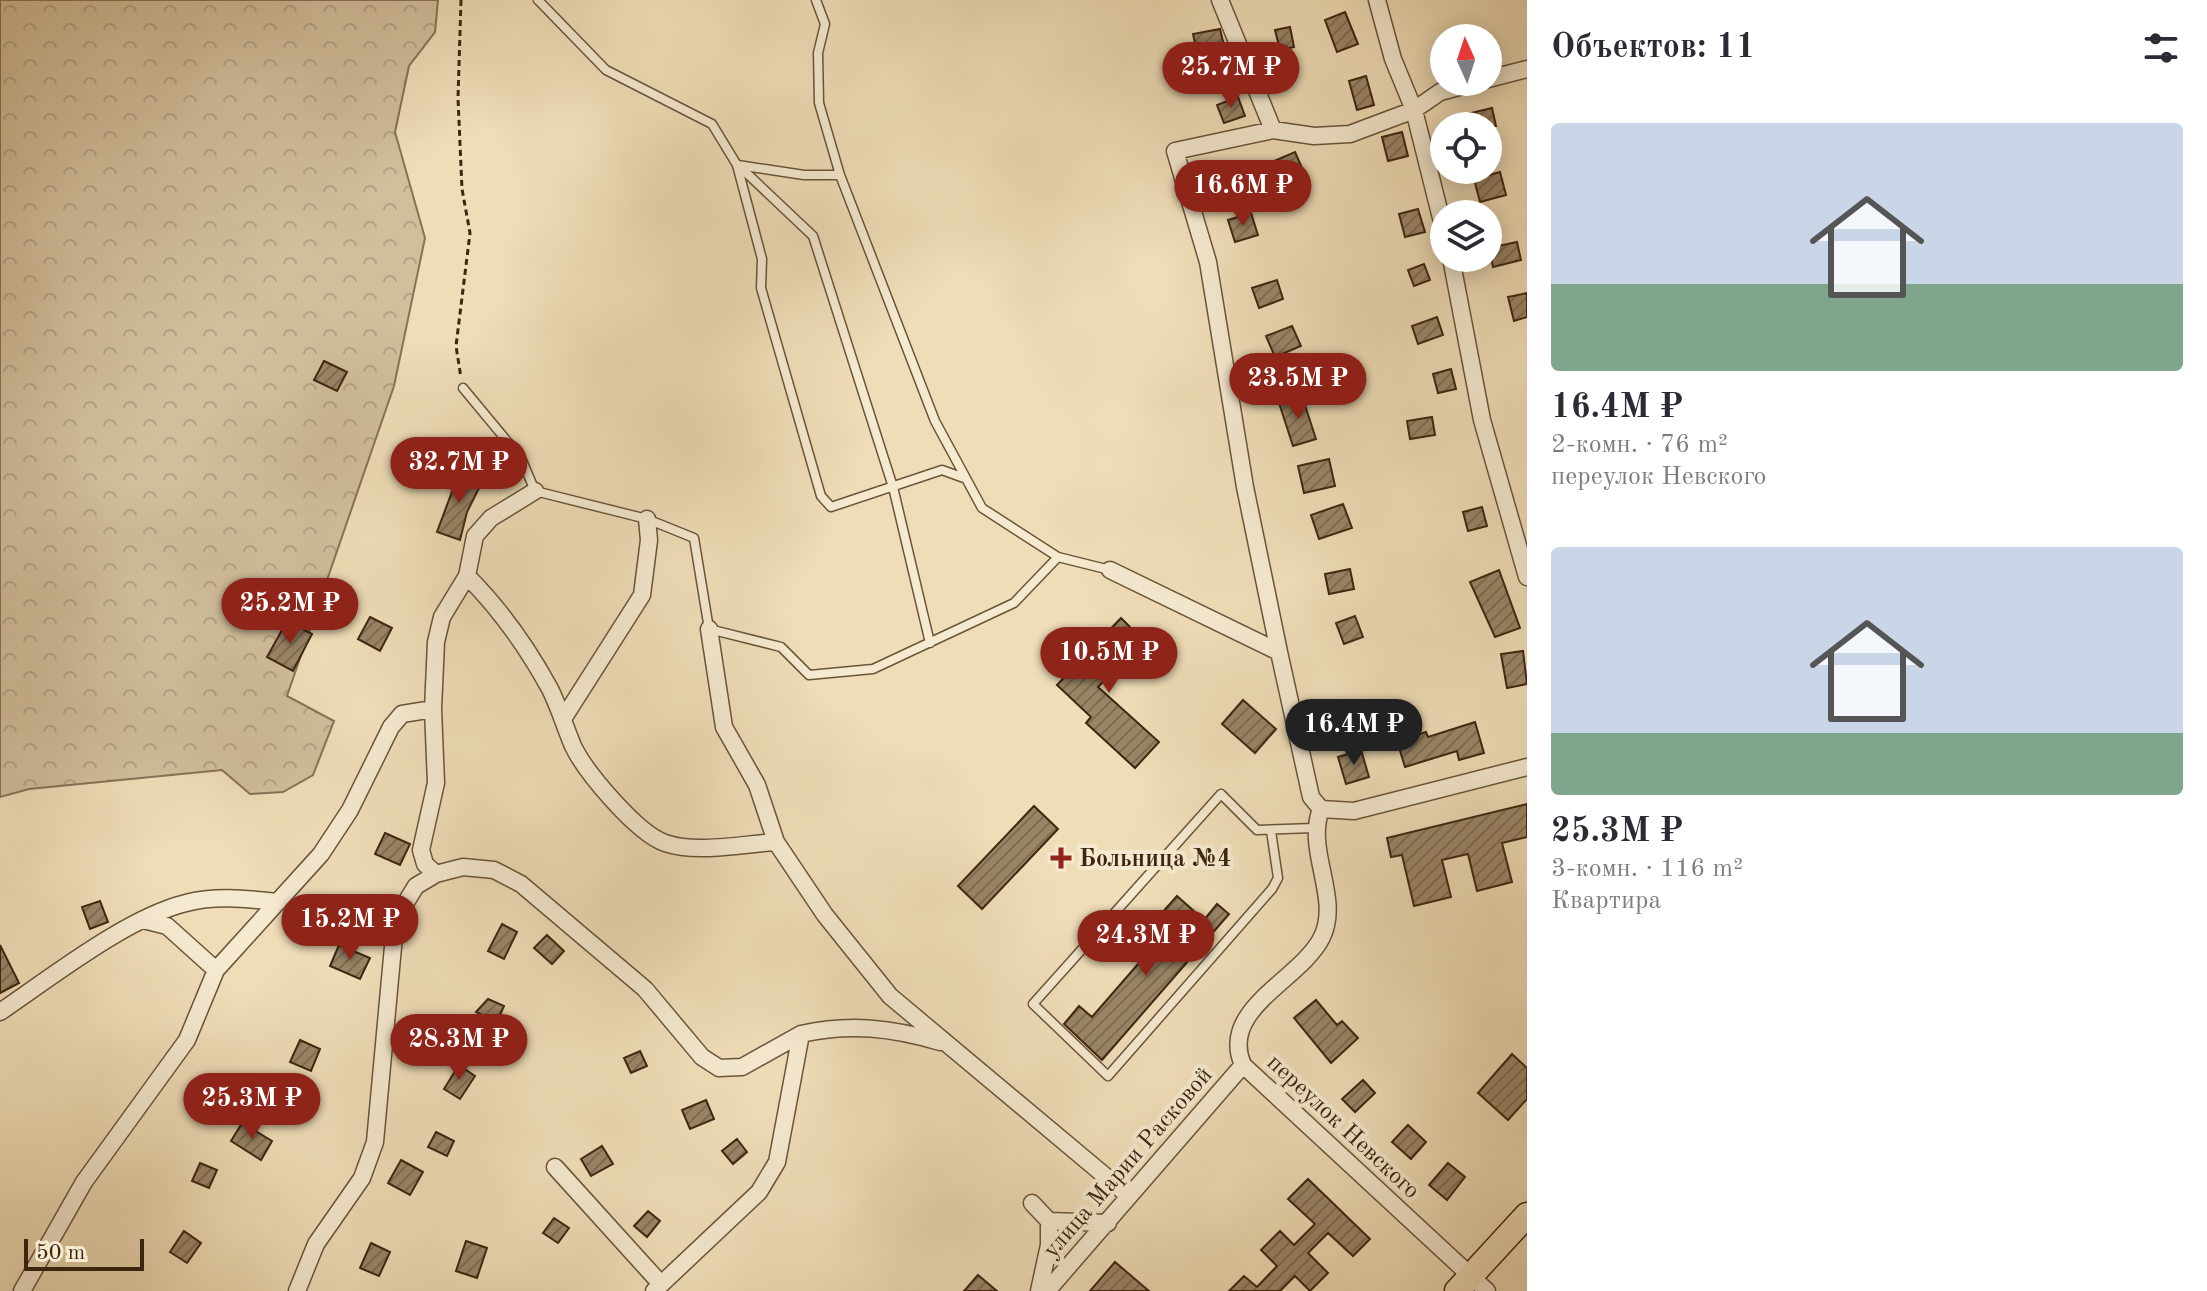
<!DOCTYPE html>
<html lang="ru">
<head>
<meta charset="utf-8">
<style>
  :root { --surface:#fff; --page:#f2f2f3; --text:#2b2b33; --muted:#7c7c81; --accent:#8f2418 }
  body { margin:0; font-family:"Old Standard TT",serif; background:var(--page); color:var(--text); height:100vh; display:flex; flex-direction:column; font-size:30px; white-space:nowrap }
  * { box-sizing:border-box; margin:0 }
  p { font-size:26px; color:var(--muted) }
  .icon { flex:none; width:44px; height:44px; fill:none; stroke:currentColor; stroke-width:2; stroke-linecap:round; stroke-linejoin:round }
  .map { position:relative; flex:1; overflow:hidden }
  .sheet { display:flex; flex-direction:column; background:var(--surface); width:680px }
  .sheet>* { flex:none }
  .needle { width:52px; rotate:357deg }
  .controls { position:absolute; left:1430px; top:24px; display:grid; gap:16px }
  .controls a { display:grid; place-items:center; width:72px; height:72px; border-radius:50%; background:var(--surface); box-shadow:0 4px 20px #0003; font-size:40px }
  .scale { position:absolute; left:24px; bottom:20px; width:120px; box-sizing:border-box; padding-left:8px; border:4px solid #3d2610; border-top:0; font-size:22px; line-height:28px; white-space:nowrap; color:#3d2610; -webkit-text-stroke:6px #f5e9d0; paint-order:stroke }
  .price { position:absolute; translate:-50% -68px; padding:0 18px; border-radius:28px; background:var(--accent); color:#fff; font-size:26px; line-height:52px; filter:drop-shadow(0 2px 4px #0008) }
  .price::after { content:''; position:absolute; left:50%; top:48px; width:24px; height:18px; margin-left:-12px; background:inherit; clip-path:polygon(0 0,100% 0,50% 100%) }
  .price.selected { background:#222; color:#fff }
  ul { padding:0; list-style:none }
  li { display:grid; align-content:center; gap:16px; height:424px; padding:0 24px }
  li span { display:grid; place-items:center; height:248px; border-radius:8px; color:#555 }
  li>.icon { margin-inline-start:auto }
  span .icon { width:144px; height:144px; fill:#fffc; stroke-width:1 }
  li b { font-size:34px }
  h2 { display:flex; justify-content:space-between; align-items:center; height:96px; padding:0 24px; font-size:34px }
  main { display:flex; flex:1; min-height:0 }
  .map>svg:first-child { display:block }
</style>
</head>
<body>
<main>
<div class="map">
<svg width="1527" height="1291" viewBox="0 0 1527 1291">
  <defs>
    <pattern id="forest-crowns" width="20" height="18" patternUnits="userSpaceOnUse" patternTransform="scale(2)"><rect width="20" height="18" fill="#d1be9b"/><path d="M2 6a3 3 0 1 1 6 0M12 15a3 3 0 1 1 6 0" fill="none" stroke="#b4a384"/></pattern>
    <pattern id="building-hatch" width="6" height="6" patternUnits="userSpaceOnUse" patternTransform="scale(2)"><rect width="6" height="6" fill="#9a8567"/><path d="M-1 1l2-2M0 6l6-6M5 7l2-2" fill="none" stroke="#7f6d53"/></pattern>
  </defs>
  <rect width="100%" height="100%" fill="#efddb7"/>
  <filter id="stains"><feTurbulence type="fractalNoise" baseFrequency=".0025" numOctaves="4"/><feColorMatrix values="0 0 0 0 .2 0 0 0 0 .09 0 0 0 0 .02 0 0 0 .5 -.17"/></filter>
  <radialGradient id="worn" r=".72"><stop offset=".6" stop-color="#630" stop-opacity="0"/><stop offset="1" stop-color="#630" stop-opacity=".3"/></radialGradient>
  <path fill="url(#forest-crowns)" stroke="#877256" stroke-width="2" d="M0 0H438L435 32 409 66 395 132 425 238 394 386 287 696 334 721 313 775 283 792 250 794 222 770 29 789 0 797Z"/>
  <path fill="url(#building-hatch)" stroke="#3d2610" stroke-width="2" d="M1345 12 1358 44 1337 52 1325 20Z
    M1290 27 1294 47 1280 50 1275 30Z
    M1220 29 1225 50 1198 56 1193 34Z
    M1366 76 1374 105 1357 110 1349 81Z
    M1238 97 1245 116 1224 123 1217 105Z
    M1492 108 1496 126H1470L1467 114Z
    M1402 132 1408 156 1388 161 1382 137Z
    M1295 152 1305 175 1283 184 1274 161Z
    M1500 172 1506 195 1480 202 1474 179Z
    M1418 209 1425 232 1405 237 1399 214Z
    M1251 213 1258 235 1235 242 1228 220Z
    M1517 242 1521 260 1493 267 1489 248Z
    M1424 264 1430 280 1414 286 1408 270Z
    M1277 280 1283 299 1259 308 1252 288Z
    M1527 293V317L1514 321 1508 297Z
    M1437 317 1443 335 1418 344 1412 326Z
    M1292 326 1301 346 1275 357 1266 336Z
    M324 361 347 372 337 391 314 380Z
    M1451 369 1456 389 1438 393 1433 374Z
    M1302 396 1316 439 1293 446 1279 403Z
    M1432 417 1435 435 1410 439 1407 421Z
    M1329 459 1335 486 1304 493 1298 466Z
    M460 470 483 480 467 512 460 540 437 532Z
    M1343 504 1352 528 1319 539 1311 515Z
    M1482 507 1487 526 1468 531 1463 512Z
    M1350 569 1354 589 1329 594 1325 574Z
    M1499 570 1520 628 1495 637 1470 582Z
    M1355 616 1363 637 1344 644 1336 623Z
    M370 617 392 628 380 651 358 639Z
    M1121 618 1143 640 1098 687 1159 742 1135 768 1086 723 1091 717 1057 685Z
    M287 621 312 634 293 671 267 657Z
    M1523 651 1527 684 1507 688 1501 654Z
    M1243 700 1276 729 1255 753 1222 724Z
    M1475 722 1484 753 1459 760 1457 751 1405 767 1397 741 1426 732 1428 737Z
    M1361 750 1369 777 1346 784 1338 757Z
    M1527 804V837L1502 843 1512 882 1477 891 1468 854 1442 860 1451 897 1414 906 1402 855 1391 857 1387 838Z
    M1034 806 1058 829 982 909 958 886Z
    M385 833 410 844 400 865 375 854Z
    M1177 896 1204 920 1217 904 1229 914 1102 1060 1064 1024 1079 1006 1092 1017 1172 925 1161 914Z
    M100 901 108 922 90 929 82 907Z
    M502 924 517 932 504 959 488 951Z
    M547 935 564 951 552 964 534 948Z
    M0 945 19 983 0 993Z
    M339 945 370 958 360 979 330 966Z
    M488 999 504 1006 497 1022 476 1012Z
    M1316 1000 1337 1025 1342 1021 1358 1038 1331 1063 1294 1018Z
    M300 1040 320 1049 311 1071 290 1062Z
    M640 1051 647 1066 631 1073 624 1058Z
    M1512 1054 1527 1068V1099L1508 1120 1478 1093Z
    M459 1065 475 1076 460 1099 444 1089Z
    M1363 1080 1375 1093 1355 1112 1342 1099Z
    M706 1100 714 1119 690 1129 682 1110Z
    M242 1123 272 1141 261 1160 231 1141Z
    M1408 1125 1426 1142 1411 1159 1392 1142Z
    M436 1132 454 1141 447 1156 428 1147Z
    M737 1139 747 1152 733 1164 722 1151Z
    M602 1146 613 1164 591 1176 581 1159Z
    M401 1160 423 1172 410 1195 388 1183Z
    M200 1163 217 1170 209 1188 192 1181Z
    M1448 1163 1465 1177 1447 1200 1429 1185Z
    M1308 1179 1370 1239 1353 1256 1328 1233 1308 1253 1328 1273 1310 1291 1295 1276 1280 1291H1229L1244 1276 1257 1287 1277 1266 1261 1250 1280 1231 1294 1245 1315 1224 1288 1199Z
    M648 1211 660 1221 647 1237 634 1226Z
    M554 1218 569 1228 558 1243 543 1233Z
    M184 1231 201 1243 187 1263 170 1252Z
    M466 1241 487 1248 477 1278 456 1271Z
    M371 1243 390 1252 379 1276 360 1268Z
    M1115 1262 1149 1291H1090Z
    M978 1275 997 1291H964Z"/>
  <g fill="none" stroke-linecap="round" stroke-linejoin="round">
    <defs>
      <path id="service" d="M538 0 606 70 712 124 737 165 762 259 761 288 821 496 831 507 942 470 964 478
        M816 0 825 24 818 53 819 103 840 175 935 421 982 508 1058 557
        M738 165 813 236 893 487 930 643
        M738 165 804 175H840
        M463 388 521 458 535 491 647 519 694 538 709 629 781 647 809 675 873 669 1014 603 1058 557 1110 570
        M1271 831 1278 878 1272 889 1108 1076 1033 1004 1221 794 1257 830 1314 828"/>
      <path id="minor" d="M1220 0 1273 130
        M1377 0 1393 59 1414 110 1444 230
        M1488 79 1527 69
        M1451 258 1482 420 1527 577
        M1110 570 1279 652 1311 797 1321 809 1354 811 1527 767
        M467 576C501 610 527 647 550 689 559 707 565 727 573 746 586 773 637 833 665 843 697 854 743 844 776 842L825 915 890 996 1129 1196
        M709 629 724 727 757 785 776 842
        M1279 652 1245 487 1208 262 1175 151 1273 130 1314 136 1350 134 1414 110 1440 92 1478 82
        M563 719 642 595 649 540 647 519
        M1321 809C1305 851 1341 897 1322 937 1301 980 1218 1009 1243 1065L1487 1291
        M436 874 425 864 421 850 436 783 433 709 436 642 442 617 467 576 475 536 491 518 535 491
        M143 920 167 926 216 970
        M0 1012C50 978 128 917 186 903 216 895 248 899 278 902
        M801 1034C850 1023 892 1028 940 1042
        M555 1167 660 1283
        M1032 1203 1049 1221V1245L1039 1291
        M1049 1221 1108 1223
        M22 1291 84 1182 187 1040 216 970 321 854 350 810 391 727 402 714 433 709
        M297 1291 316 1244 362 1178 375 1142 394 936 403 907 416 886 436 874 463 867 494 870 521 884 645 989 702 1057 719 1068 742 1067 801 1034 777 1162 759 1192 654 1291
        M1047 1291 1243 1065"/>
      <path id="primary" d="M1457 1291 1527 1215"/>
    </defs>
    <use href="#service" stroke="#6a543a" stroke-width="11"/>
    <use href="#minor" stroke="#6a543a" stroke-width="19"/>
    <use href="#primary" stroke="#3d2610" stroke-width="27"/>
    <path stroke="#3d2610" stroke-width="3" stroke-dasharray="6 4" stroke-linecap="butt" d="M461 0 458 98 462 189 470 233 456 346 461 378"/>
    <use href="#service" stroke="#f5e9d0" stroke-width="8"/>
    <use href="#minor" stroke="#f5e9d0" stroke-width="16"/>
    <use href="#primary" stroke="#efddb7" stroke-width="24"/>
  </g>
  <path fill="#8f2418" stroke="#f5e9d0" stroke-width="3" d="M1057 846h8v8h8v8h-8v8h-8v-8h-8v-8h8z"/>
  <g text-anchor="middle" stroke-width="8" stroke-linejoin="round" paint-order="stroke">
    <g font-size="24" font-weight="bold" fill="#3d2610" stroke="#f5e9d0" text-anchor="start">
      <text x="1079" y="866">Больница №4</text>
    </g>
    <g font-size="24" fill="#3d2610" stroke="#f5e9d0">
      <text transform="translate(1344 1126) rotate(43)" y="8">переулок Невского</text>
      <text transform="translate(1127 1162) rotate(-49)" y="8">улица Марии Расковой</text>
    </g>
  </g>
  <rect width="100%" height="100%" filter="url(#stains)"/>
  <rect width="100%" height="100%" fill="url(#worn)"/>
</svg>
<div class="controls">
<a><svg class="needle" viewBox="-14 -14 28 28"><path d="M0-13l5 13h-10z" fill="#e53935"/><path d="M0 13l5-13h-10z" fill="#7c7c81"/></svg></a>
<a><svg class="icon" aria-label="locate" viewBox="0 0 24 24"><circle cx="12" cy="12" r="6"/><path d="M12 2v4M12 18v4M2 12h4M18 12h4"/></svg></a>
<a><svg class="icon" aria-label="layers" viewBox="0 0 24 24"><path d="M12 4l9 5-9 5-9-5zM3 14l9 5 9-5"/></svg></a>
</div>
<div class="scale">50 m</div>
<b class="price" style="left:1231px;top:110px">25.7M ₽</b>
<b class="price" style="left:1243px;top:228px">16.6M ₽</b>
<b class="price" style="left:1298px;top:421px">23.5M ₽</b>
<b class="price" style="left:459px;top:505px">32.7M ₽</b>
<b class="price" style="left:290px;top:646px">25.2M ₽</b>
<b class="price" style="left:1109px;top:695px">10.5M ₽</b>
<b class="price selected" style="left:1354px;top:767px">16.4M ₽</b>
<b class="price" style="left:350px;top:962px">15.2M ₽</b>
<b class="price" style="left:1146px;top:978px">24.3M ₽</b>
<b class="price" style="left:459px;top:1082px">28.3M ₽</b>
<b class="price" style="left:252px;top:1141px">25.3M ₽</b>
</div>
<section class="sheet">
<h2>Объектов: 11<svg class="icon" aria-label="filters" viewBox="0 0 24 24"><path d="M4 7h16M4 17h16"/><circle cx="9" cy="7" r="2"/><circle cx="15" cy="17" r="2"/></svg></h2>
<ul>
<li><span style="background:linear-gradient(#c9d6e8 65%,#7fa58c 0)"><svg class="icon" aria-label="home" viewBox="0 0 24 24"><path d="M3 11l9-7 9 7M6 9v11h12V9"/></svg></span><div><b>16.4M ₽</b><p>2-комн. · 76 m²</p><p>переулок Невского</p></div></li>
<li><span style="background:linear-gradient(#c9d6e8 75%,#7fa58c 0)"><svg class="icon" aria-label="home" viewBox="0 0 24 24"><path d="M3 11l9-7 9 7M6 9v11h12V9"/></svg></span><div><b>25.3M ₽</b><p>3-комн. · 116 m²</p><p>Квартира</p></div></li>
</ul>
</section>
</main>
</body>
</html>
